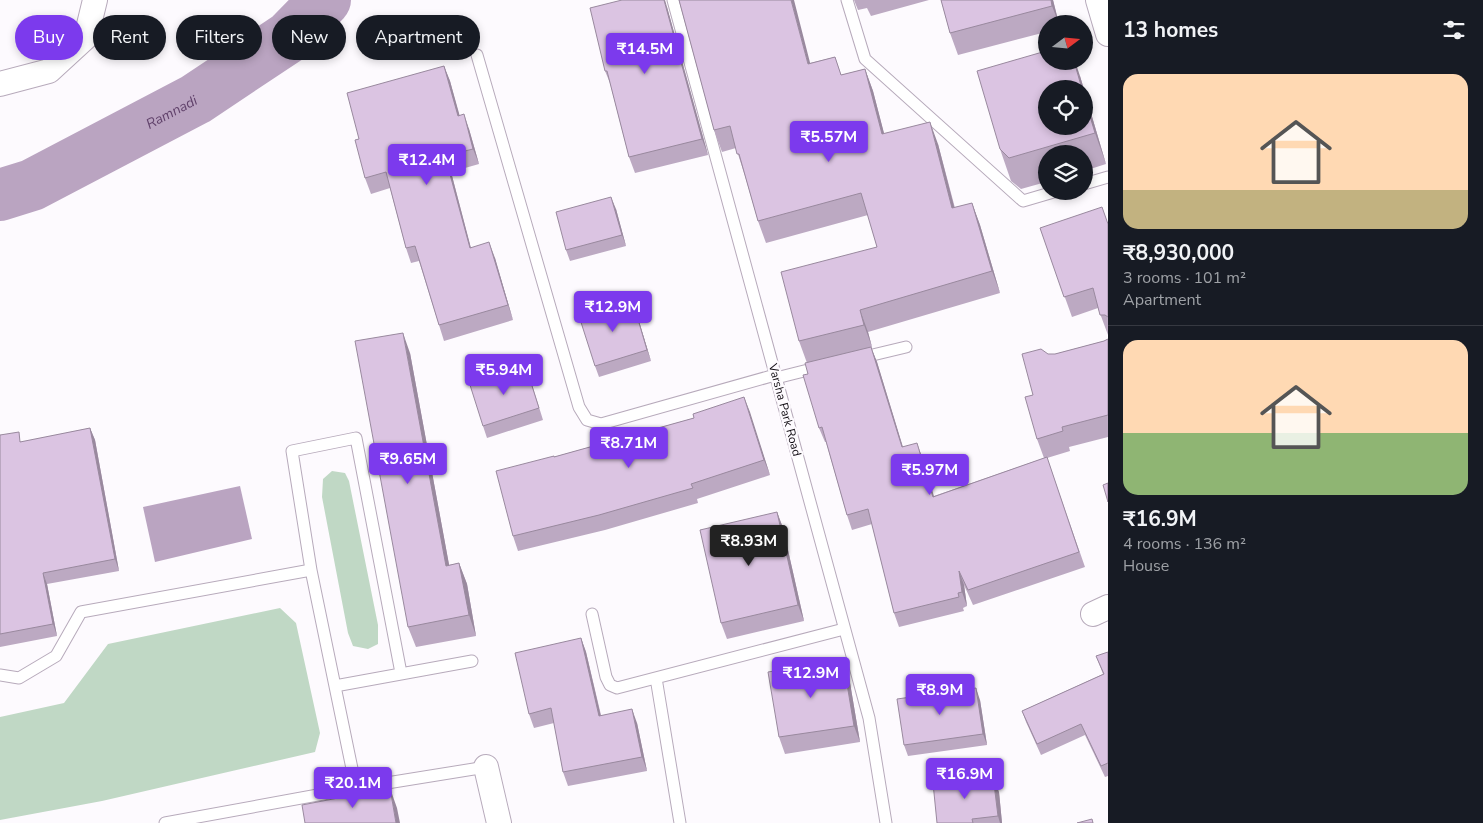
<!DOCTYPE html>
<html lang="en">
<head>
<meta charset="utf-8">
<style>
  :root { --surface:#171b24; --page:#242831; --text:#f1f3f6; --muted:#9ea1a6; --line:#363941; --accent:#7c3aed }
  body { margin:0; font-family:"Nunito Sans",sans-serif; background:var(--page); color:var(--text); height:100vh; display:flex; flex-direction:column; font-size:19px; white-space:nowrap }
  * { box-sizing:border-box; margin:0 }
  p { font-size:16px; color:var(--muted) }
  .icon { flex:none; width:28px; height:28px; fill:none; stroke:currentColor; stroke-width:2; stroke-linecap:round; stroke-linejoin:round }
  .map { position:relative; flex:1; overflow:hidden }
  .drawer { display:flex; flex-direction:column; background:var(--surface); width:375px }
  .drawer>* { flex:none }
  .banner { position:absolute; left:15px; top:15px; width:475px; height:45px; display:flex; gap:10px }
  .needle { width:32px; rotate:74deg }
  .buttons { position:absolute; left:1038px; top:15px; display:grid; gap:10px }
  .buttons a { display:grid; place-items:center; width:55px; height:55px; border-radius:50%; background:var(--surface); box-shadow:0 2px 8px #0003; font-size:25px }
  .price { position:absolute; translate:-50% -42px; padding:0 11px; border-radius:5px; background:var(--accent); color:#fff; font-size:16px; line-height:32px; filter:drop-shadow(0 1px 2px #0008) }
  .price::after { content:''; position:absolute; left:50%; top:30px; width:15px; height:11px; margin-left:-8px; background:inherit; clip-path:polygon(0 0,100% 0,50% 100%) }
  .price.selected { background:#222; color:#fff }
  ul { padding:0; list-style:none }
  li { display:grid; align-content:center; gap:10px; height:265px; padding:0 15px }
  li+li { border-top:1px solid var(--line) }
  li span { display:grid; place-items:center; height:155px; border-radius:15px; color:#555 }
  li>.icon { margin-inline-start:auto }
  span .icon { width:90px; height:90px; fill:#fffc; stroke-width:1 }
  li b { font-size:21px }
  h2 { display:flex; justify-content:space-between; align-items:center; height:60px; padding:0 15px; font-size:21px }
  .pill { padding:0 18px; border-radius:22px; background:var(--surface); box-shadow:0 2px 8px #0003; font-size:18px; line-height:45px }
  .pill.selected { background:var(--accent); color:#fff }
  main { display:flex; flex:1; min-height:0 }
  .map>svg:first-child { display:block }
</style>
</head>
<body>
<main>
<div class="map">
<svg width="1108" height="823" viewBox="0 0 1108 823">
  <rect width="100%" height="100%" fill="#fdfafe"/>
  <path fill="#c0d8c5" d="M332 471 345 473 349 481 378 625V644L368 649 353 646 348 633 322 497 323 479Z
    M280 608 296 623 320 733 315 752 102 801 0 820V717L64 703 108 644Z"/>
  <path fill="#baa4c1" d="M240 486 252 539 155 562 143 507Z"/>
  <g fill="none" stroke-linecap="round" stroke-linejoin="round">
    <path stroke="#baa4c1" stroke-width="52" id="s1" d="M0 195 32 185 196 99 289 37 325 0"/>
    <defs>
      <path id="lane" d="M673 0 869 718 886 823
        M847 0 865 59 1023 201 1057 191
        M477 55 579 407 587 420 601 424 775 375
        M1084 184 1108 177
        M860 358 906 347
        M776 378 820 367
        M311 570 292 451 356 438 401 673
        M592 614 606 677 610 685 617 688 844 629
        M0 675 19 678 56 656 81 612 311 570 356 788
        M656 678 680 823
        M335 686 472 661
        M165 823 356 788 486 767"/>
      <path id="street" d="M1098 0 1108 34
        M0 84 49 71 86 37 95 0
        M1093 614 1108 607
        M486 767 499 823"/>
    </defs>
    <use href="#lane" stroke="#b7aabb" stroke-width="13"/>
    <use href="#street" stroke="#b7aabb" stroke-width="26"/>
    <use href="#lane" stroke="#fff" stroke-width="11"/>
    <use href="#street" stroke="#fff" stroke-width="24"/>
  </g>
  <path fill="#bca9c2" d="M854 0H929L871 16 867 8 858 10Z
    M941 0H1053L1059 24H1046V32L958 55 950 33Z
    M667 7 708 155 635 173 629 157 610 83 605 71Z
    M835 57 841 75 865 69 873 91 884 134 938 144 955 208 972 203 980 225 1000 293 868 332 872 347 871 348 877 362 903 447 922 457 934 496 1044 458 1037 439 1033 395 1048 354H1055L1104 341 1108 339V437L1069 447 1070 451 1047 458 1085 567 973 605 964 585 967 606 963 608 964 611 899 627 894 613 872 524 852 530 847 515 826 442H825L819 428 808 374 807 363 799 341 877 247 868 215 766 243 758 221 745 176 736 148 722 152 714 130 810 63Z
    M444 66 450 81 459 115 469 129 479 164 451 172 471 248 495 258 513 320 444 341 419 261 411 263 406 248 390 188 371 194 365 178 359 139Z
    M1080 76 1106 164 1084 171V154H1046V182L1021 189 1011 181 1000 149Z
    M616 209 626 246 570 261 566 250Z
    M1108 224V335L1098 308 1072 317 1040 228Z
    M632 299 651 361 599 377 595 366Z
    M410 353 449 565 459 563 467 584 476 636 416 647 408 627Z
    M530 378 543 420 487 438 483 426Z
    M744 397 770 475 697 499 698 503 605 530 518 551 513 536 554 457 694 418Z
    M90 428 95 440 119 571 47 584 57 636 0 647V435L22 442Z
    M777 512 783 528 804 621 727 639 721 623Z
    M581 638 586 652 601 715 637 723 647 771 568 786 563 772 554 723 534 728 529 714Z
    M1108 652V776L1105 777 1085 735 1041 755 1026 722 1022 711 1103 674 1096 656Z
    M849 677 860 742 785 754 779 737Z
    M980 700 987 745 908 756 904 745Z
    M999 792 1002 823H937Z"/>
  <path fill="#99899e" d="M664 0H665L667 7 708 155 702 139Z
    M791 0H794L816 86 808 64Z
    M1051 0H1053L1059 24 1052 6Z
    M1074 61H1075L1080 76 1106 164 1095 133 1084 96V89H1082Z
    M444 66 450 81 464 131 458 116Z
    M865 69 873 91 890 156 882 134Z
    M464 114 469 129 479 164 473 149Z
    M930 122 938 144 960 230 952 208Z
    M445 156 451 172 475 264 470 248Z
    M611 197 616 209 626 246 622 235Z
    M972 203 980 225 1000 293 992 271Z
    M489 242 495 258 513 320 508 305Z
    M632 299 636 311 651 361 647 350Z
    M860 310 868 332 872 347 864 325Z
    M403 333 410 353 453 586 446 566Z
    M871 347 877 362 907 461 902 447Z
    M744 397 750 412 770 475 764 460Z
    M90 428 95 440 119 571 115 559Z
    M917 443 922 457 938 511 933 497Z
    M777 512 783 528 804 621 798 605Z
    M459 563 467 584 476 636 469 615Z
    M959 571 964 585 967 606 962 592Z
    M43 573 47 584 57 636 53 624Z
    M581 638 586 652 604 730 599 716Z
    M843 660 849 677 860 742 854 726Z
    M976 688 980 700 987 745 983 734Z
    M632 709 637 723 647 771 642 757Z
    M993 776 999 792 1002 823H1000L998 816Z
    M390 788 397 808 400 823H396Z"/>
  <path fill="#dbc4e2" stroke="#99899e" d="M622 0H664L702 139 629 157 607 71H605L590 8Z
    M679 0H791L808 64 835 57 841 75 865 69 882 134 930 122 952 208 972 203 992 271 860 310 864 325 799 341 781 272 877 247 861 193 758 221 739 154H737L730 126 714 130Z
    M941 0H1051L1052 6 950 33Z
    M1046 51V61H1074L1082 89H1046V126H1084V96L1095 133 1009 158 1000 149 977 71Z
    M444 66 458 116 464 114 473 149 445 156 470 248 489 242 508 305 439 325 415 246 406 248 386 172 365 178 355 140 359 139 347 93Z
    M611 197 622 235 566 250 556 212Z
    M1102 207 1108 224V317L1105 315H1100L1093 288 1064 297 1040 228Z
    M632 299 647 350 595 366 579 316Z
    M403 333 446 566 459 563 469 615 408 627 355 341Z
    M1108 339V415L1062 427 1063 431 1037 439 1025 397 1033 395 1022 354 1041 349 1048 354H1055L1104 341Z
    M871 347 902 447 917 443 933 497 1047 457 1079 552 968 590 959 571 962 592 958 593 959 597 894 613 868 509 847 515 822 427 819 428 803 375 808 374 805 363Z
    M526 367 539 408 483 426 470 385Z
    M744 397 764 460 691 484 693 488 599 515 513 536 496 471 554 456V457L694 418 693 414Z
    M90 428 115 559 43 573 53 624 0 634V435L19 432 20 442Z
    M1108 483V502L1103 485Z
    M777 512 798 605 721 623 700 530Z
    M581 638 599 716 632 709 642 757 563 772 551 708 529 714 515 653Z
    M1108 652V763L1101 766 1081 724 1037 744 1022 711 1104 674 1096 656Z
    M843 660 854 726 779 737 768 672Z
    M976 688 983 734 904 745 897 699Z
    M993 776 998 816 972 819 973 823H937L933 783Z
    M390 788 396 823H305L302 805Z
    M1092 819 1093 823H1077Z"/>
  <g text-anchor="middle" stroke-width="4.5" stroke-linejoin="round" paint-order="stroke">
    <g font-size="12" fill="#100c12" stroke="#fdfafe">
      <text transform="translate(785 410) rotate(75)" y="4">Varsha Park Road</text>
    </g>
    <g font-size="14" font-style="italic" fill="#61426b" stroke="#fdfafe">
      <text dy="5" stroke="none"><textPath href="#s1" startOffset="191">Ramnadi</textPath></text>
    </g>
  </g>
</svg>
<div class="buttons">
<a><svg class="needle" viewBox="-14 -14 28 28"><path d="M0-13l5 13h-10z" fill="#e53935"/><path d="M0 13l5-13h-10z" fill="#9ea1a6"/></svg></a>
<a><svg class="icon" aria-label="locate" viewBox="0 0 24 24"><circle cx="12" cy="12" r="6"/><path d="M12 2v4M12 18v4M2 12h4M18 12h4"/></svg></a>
<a><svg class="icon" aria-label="layers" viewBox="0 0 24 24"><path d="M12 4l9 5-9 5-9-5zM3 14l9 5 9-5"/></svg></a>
</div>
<b class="price" style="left:645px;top:75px">₹14.5M</b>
<b class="price" style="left:829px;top:163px">₹5.57M</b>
<b class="price" style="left:427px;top:186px">₹12.4M</b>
<b class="price" style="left:613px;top:333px">₹12.9M</b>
<b class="price" style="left:504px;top:396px">₹5.94M</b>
<b class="price" style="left:629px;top:469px">₹8.71M</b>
<b class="price" style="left:408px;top:485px">₹9.65M</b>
<b class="price" style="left:930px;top:496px">₹5.97M</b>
<b class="price selected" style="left:749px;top:567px">₹8.93M</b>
<b class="price" style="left:811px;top:699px">₹12.9M</b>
<b class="price" style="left:940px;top:716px">₹8.9M</b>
<b class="price" style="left:965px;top:800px">₹16.9M</b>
<b class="price" style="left:353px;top:809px">₹20.1M</b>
<div class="banner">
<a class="pill selected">Buy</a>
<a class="pill">Rent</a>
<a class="pill">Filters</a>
<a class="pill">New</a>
<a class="pill">Apartment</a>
</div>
</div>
<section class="drawer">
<h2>13 homes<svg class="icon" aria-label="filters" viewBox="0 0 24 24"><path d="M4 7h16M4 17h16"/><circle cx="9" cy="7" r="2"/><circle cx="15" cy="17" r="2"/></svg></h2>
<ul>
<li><span style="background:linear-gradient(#ffd9b3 75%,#c2b280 0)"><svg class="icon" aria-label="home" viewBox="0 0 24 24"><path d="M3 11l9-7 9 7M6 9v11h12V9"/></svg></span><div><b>₹8,930,000</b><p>3 rooms · 101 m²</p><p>Apartment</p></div></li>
<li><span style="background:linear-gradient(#ffd9b3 60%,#8fb573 0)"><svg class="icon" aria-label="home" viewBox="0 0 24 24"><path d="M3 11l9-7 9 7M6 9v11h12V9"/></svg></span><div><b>₹16.9M</b><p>4 rooms · 136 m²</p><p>House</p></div></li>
</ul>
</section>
</main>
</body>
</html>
